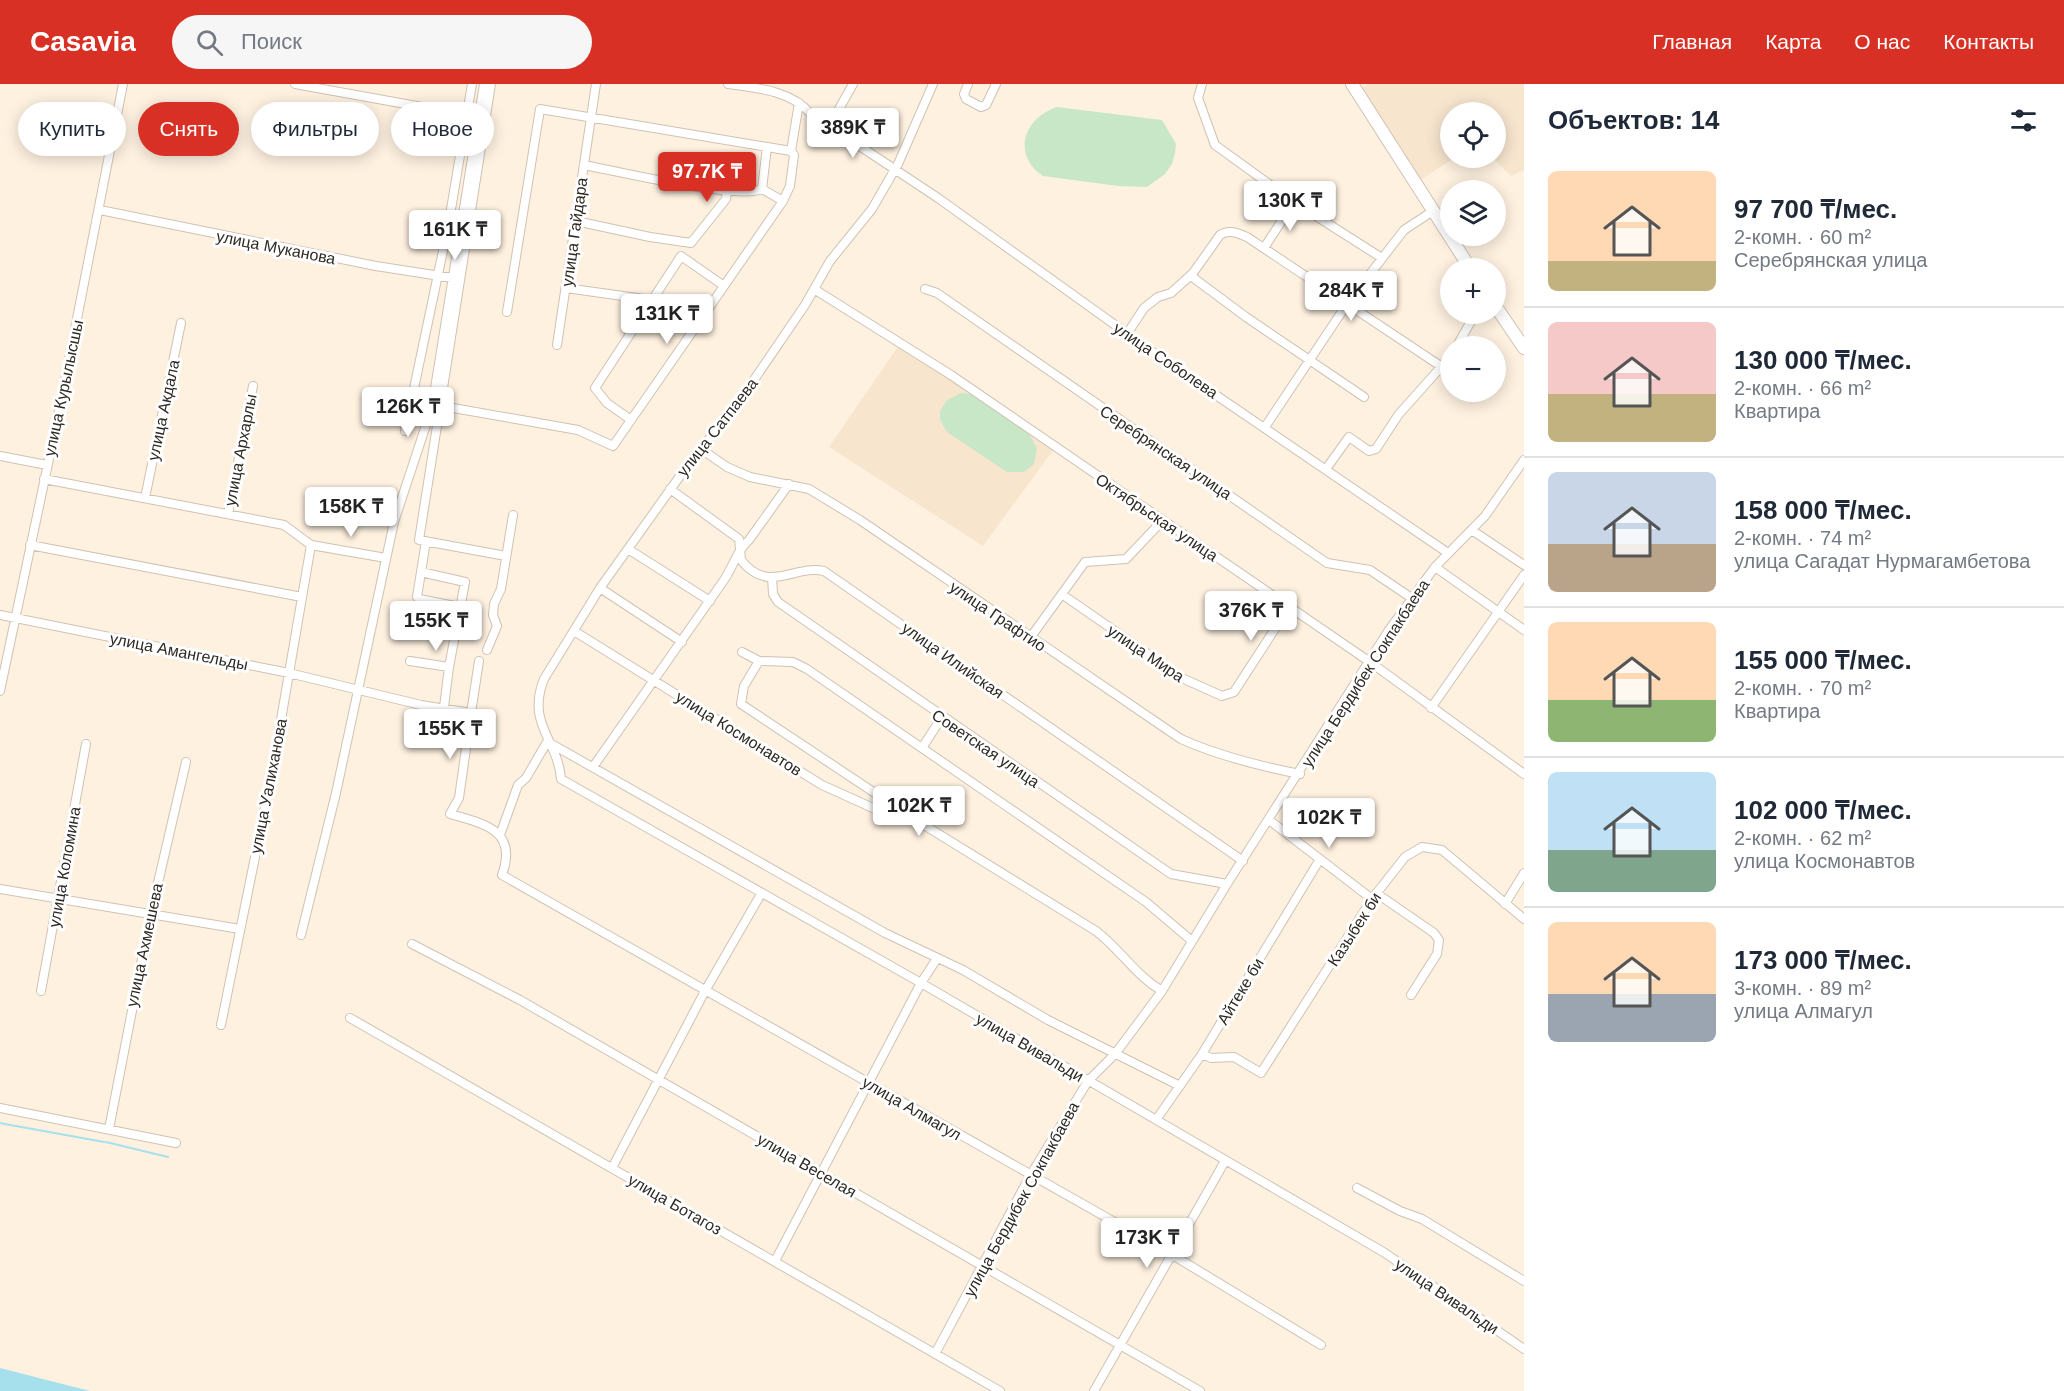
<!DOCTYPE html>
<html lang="ru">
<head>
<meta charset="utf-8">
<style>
  :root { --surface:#fff; --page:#f6f6f7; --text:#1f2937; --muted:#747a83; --line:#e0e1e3; --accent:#d93025 }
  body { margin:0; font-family:Arial,sans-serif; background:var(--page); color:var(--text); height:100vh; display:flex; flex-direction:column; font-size:22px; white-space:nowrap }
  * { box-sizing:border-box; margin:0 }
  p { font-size:20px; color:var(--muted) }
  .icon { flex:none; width:33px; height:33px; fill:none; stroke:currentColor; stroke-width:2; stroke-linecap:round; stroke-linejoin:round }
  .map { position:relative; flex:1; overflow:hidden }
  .side { display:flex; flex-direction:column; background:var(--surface); width:540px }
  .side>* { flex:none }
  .guide { position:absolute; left:18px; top:18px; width:570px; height:54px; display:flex; gap:12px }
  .fabs { position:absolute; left:1440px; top:18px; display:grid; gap:12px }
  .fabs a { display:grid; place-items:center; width:66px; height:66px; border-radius:50%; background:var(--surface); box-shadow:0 3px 15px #0003; font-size:30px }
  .price { position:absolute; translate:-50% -51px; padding:0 14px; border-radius:6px; background:#fff; color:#222; font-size:20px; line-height:39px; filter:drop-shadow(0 2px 3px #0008) }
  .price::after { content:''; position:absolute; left:50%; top:36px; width:18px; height:14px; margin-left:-9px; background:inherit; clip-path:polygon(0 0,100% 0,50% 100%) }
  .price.on { background:var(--accent); color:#fff }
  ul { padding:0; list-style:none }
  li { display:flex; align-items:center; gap:18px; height:150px; padding:0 24px }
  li+li { border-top:2px solid var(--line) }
  li span { display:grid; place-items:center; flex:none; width:168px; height:120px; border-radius:9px; color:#555 }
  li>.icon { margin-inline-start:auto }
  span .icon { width:72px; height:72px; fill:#fffc; stroke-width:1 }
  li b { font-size:26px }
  h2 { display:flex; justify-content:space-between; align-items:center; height:72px; padding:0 24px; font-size:26px }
  .tag { padding:0 21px; border-radius:27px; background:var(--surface); box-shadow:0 3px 15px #0003; font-size:21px; line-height:54px }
  .tag.on { background:var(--accent); color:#fff }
  header { display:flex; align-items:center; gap:36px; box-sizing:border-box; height:84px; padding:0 30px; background:var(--accent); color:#fff }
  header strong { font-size:28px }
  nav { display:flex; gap:33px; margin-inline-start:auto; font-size:21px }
  .search { width:420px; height:54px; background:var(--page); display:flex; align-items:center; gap:15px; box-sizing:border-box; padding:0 21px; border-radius:33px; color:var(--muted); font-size:22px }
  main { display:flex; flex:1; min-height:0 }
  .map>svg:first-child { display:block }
</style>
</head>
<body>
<header>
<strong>Casavia</strong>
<div class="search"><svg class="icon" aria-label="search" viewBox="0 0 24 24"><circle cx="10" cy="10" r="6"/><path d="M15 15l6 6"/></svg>Поиск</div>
<nav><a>Главная</a><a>Карта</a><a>О нас</a><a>Контакты</a></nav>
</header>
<main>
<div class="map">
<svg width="1524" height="1307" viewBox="0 0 1524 1307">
  <rect width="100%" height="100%" fill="#fef1e0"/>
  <path fill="#f7e5ce" d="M1369 0H1524V86L1511 92 1493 74H1496V28H1450V74H1454L1416 99 1356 7Z
    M899 261 1054 365 983 462 829 363Z"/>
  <path fill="#c8e7c7" d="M1057 23 1162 36 1176 60 1175 69 1172 80 1165 90 1147 103 1118 102 1043 92C1011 70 1024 34 1057 23Z
    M961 309 973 310 1028 348 1037 364 1034 380 1024 388H1007L947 348 940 336V327L947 316Z"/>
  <path fill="#a7e0ed" d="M0 1284 90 1307H0Z"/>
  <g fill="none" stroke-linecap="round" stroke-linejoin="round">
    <path stroke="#a7e0ed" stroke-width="2" d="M0 1039 15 1042
      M16 1042 104 1058
      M106 1058 168 1073"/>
    <defs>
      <path id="minor" d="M295 0 478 33
        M491 0 419 456 506 472
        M728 0C756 4 790 6 810 29L938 114 1157 271 1448 469
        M933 0 898 80 872 125 830 177 805 221 732 328 695 371 600 504 544 595C526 640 558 656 561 695L921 899 1385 1169 1524 1265
        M968 0 964 10 966 15 981 23 986 21 996 0
        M1202 0 1198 14 1215 61 1294 118 1382 174
        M830 41 853 0
        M584 81C616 87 738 116 762 105L767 63
        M783 117 790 102 794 71 791 67 799 19
        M100 126 376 182 453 194
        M576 137 650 153 691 159 726 115 727 106
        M1264 164 1294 118
        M1191 192 1246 233 1364 313
        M566 204 651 216
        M814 205 951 291 1370 578 1524 690
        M925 205 937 209 1327 479 1370 486 1413 515
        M507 228 540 25 791 67
        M1127 250 1144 224 1158 213 1171 209 1193 189 1220 151C1229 145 1238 149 1247 153L1442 283
        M557 261 596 0
        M1457 262 1475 230
        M436 321 578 346 613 362 783 117 762 105
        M631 336 607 319 595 304 681 172 724 202
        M1265 343 1347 220 1404 146 1433 127
        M405 347 448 143 472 0
        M701 365 727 383 750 393 809 405 860 436 1181 655C1219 672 1259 682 1300 690
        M0 372 47 381
        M1326 385 1349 353 1369 367 1376 365 1399 330 1450 273
        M44 395 284 441 311 461 386 474
        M670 405 739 455 741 476C768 511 795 480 824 487L1243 777
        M145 414 181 239
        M228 430 253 302
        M1473 447 1524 481
        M30 461 302 513
        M628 465 710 517
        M1435 483 1524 546
        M421 488 417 513 419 515 460 523
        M772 493 773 510 778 518 1171 790 1227 800
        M600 504 682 558
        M1063 511 1184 595 1222 612 1234 608 1289 523
        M0 531 289 589 421 621 471 629 479 577
        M574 547 822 701 884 729 907 732
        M1030 554 1085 478 1126 475 1162 437
        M487 566 497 542 493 531 494 520 501 505 513 431
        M742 568 759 577 793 578 807 585 1146 818 1192 857
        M410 577 449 583 465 498 421 488 426 457
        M759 577 744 602 741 620 911 733 1096 847C1120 865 1135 891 1162 907
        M0 607 56 342 123 0
        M444 623 449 583
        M1431 624 1524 491
        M471 629 459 714 450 730C486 740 518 747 502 791L1171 1170 1321 1261
        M548 658 885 849 963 886 1048 936 1180 1002
        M922 664 942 633
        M593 683 724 496C733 483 737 466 749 456L789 400
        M1269 736 1372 815
        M500 751 518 701 526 694 547 658
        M0 805 240 845
        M1376 809 1434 849 1439 856 1437 870 1411 911
        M1505 820 1524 789
        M301 851 336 709 394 438 432 323 484 0
        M412 860 520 916 1200 1307
        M41 907 86 660
        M350 934 1000 1307
        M221 941 271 694 311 461
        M1202 970 1211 974 1234 973 1261 989 1372 815 1405 773 1422 763 1442 766 1524 835
        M0 1024 176 1059
        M1156 1036 1202 970 1320 775
        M109 1045 151 829 186 678
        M612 1084 705 907 761 810
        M1357 1104 1400 1127 1422 1135 1524 1197
        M775 1177 921 899 936 876
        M935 1270 1030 1092 1088 997 1115 970 1162 907 1227 800 1389 546 1435 483 1485 432 1524 376
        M1094 1307 1225 1077"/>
      <path id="secondary" d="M1352 0 1470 184
        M1496 223 1524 264"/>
    </defs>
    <use href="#minor" stroke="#cfc2b2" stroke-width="10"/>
    <use href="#secondary" stroke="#cfc2b2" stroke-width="14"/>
    <use href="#minor" stroke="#fff" stroke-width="8"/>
    <use href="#secondary" stroke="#fff" stroke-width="12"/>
  </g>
  <g text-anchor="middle" stroke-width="6" stroke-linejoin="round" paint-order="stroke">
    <g font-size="16" fill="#2e2a23" stroke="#fff">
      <text transform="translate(574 148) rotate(-82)" y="6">улица Гайдара</text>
      <text transform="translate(276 163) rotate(11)" y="6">улица Муканова</text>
      <text transform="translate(1166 276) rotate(34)" y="6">улица Соболева</text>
      <text transform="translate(63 304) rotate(-78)" y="6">улица Курылысшы</text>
      <text transform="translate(163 326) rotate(-78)" y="6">улица Акдала</text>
      <text transform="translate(717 343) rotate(-52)" y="6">улица Сатпаева</text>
      <text transform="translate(240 366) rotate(-79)" y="6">улица Архарлы</text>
      <text transform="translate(1166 368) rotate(34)" y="6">Серебрянская улица</text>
      <text transform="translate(1157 433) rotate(34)" y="6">Октябрьская улица</text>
      <text transform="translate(998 532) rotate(34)" y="6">улица Графтио</text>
      <text transform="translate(179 567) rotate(11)" y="6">улица Амангельды</text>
      <text transform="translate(1146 569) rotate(34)" y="6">улица Мира</text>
      <text transform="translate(953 576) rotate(35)" y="6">улица Илийская</text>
      <text transform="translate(1365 589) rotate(-57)" y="6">улица Бердибек Сокпакбаева</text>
      <text transform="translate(739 649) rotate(32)" y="6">улица Космонавтов</text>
      <text transform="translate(986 664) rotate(34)" y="6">Советская улица</text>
      <text transform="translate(268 702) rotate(-79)" y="6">улица Уалиханова</text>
      <text transform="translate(64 783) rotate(-80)" y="6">улица Коломина</text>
      <text transform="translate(1354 845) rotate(-57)" y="6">Казыбек би</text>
      <text transform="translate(144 861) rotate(-78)" y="6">улица Ахмешева</text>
      <text transform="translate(1240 907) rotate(-59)" y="6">Айтеке би</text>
      <text transform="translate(1030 963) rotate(30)" y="6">улица Вивальди</text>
      <text transform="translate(912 1024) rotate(30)" y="6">улица Алмагул</text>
      <text transform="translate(807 1081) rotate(30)" y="6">улица Веселая</text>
      <text transform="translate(1021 1115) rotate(-61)" y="6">улица Бердибек Сокпакбаева</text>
      <text transform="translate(675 1120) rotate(30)" y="6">улица Ботагоз</text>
      <text transform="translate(1447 1212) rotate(34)" y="6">улица Вивальди</text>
    </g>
  </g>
</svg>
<div class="fabs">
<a><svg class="icon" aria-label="locate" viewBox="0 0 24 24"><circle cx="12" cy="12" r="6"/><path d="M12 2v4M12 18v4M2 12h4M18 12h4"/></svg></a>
<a><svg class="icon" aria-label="layers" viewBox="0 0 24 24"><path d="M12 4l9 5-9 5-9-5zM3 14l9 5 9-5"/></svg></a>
<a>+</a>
<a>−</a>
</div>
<b class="price" style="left:853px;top:75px">389K ₸</b>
<b class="price on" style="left:707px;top:119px">97.7K ₸</b>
<b class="price" style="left:1290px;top:148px">130K ₸</b>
<b class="price" style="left:455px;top:177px">161K ₸</b>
<b class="price" style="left:1351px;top:238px">284K ₸</b>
<b class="price" style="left:667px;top:261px">131K ₸</b>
<b class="price" style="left:408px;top:354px">126K ₸</b>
<b class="price" style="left:351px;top:454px">158K ₸</b>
<b class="price" style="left:1251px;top:558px">376K ₸</b>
<b class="price" style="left:436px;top:568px">155K ₸</b>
<b class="price" style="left:450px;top:676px">155K ₸</b>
<b class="price" style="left:919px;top:753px">102K ₸</b>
<b class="price" style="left:1329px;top:765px">102K ₸</b>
<b class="price" style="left:1147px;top:1185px">173K ₸</b>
<div class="guide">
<a class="tag">Купить</a>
<a class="tag on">Снять</a>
<a class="tag">Фильтры</a>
<a class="tag">Новое</a>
</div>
</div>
<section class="side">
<h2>Объектов: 14<svg class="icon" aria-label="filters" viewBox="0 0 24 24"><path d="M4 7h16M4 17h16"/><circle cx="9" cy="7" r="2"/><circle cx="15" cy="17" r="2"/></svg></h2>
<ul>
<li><span style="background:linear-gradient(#ffd9b3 75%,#c2b280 0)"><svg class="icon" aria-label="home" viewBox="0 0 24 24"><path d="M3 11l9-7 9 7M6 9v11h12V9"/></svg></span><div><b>97 700 ₸/мес.</b><p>2-комн. · 60 m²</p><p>Серебрянская улица</p></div></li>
<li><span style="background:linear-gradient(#f6c9c9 60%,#c2b280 0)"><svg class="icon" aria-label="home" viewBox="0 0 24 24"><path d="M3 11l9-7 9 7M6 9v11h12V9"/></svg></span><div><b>130 000 ₸/мес.</b><p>2-комн. · 66 m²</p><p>Квартира</p></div></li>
<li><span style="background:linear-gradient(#c9d6e8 60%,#b9a48a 0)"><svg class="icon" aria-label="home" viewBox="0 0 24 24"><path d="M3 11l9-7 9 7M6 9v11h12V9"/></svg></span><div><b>158 000 ₸/мес.</b><p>2-комн. · 74 m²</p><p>улица Сагадат Нурмагамбетова</p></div></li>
<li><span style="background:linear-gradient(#ffd9b3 65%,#8fb573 0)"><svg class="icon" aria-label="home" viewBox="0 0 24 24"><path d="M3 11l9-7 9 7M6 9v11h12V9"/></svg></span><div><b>155 000 ₸/мес.</b><p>2-комн. · 70 m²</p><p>Квартира</p></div></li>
<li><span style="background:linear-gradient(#bfe0f5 65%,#7fa58c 0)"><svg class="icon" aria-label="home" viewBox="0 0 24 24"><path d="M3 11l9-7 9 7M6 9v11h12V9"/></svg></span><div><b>102 000 ₸/мес.</b><p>2-комн. · 62 m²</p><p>улица Космонавтов</p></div></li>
<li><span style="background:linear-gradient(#ffd9b3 60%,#9aa5b1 0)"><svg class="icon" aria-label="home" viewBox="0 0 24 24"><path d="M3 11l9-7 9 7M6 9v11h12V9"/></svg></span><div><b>173 000 ₸/мес.</b><p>3-комн. · 89 m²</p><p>улица Алмагул</p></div></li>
</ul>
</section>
</main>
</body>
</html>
